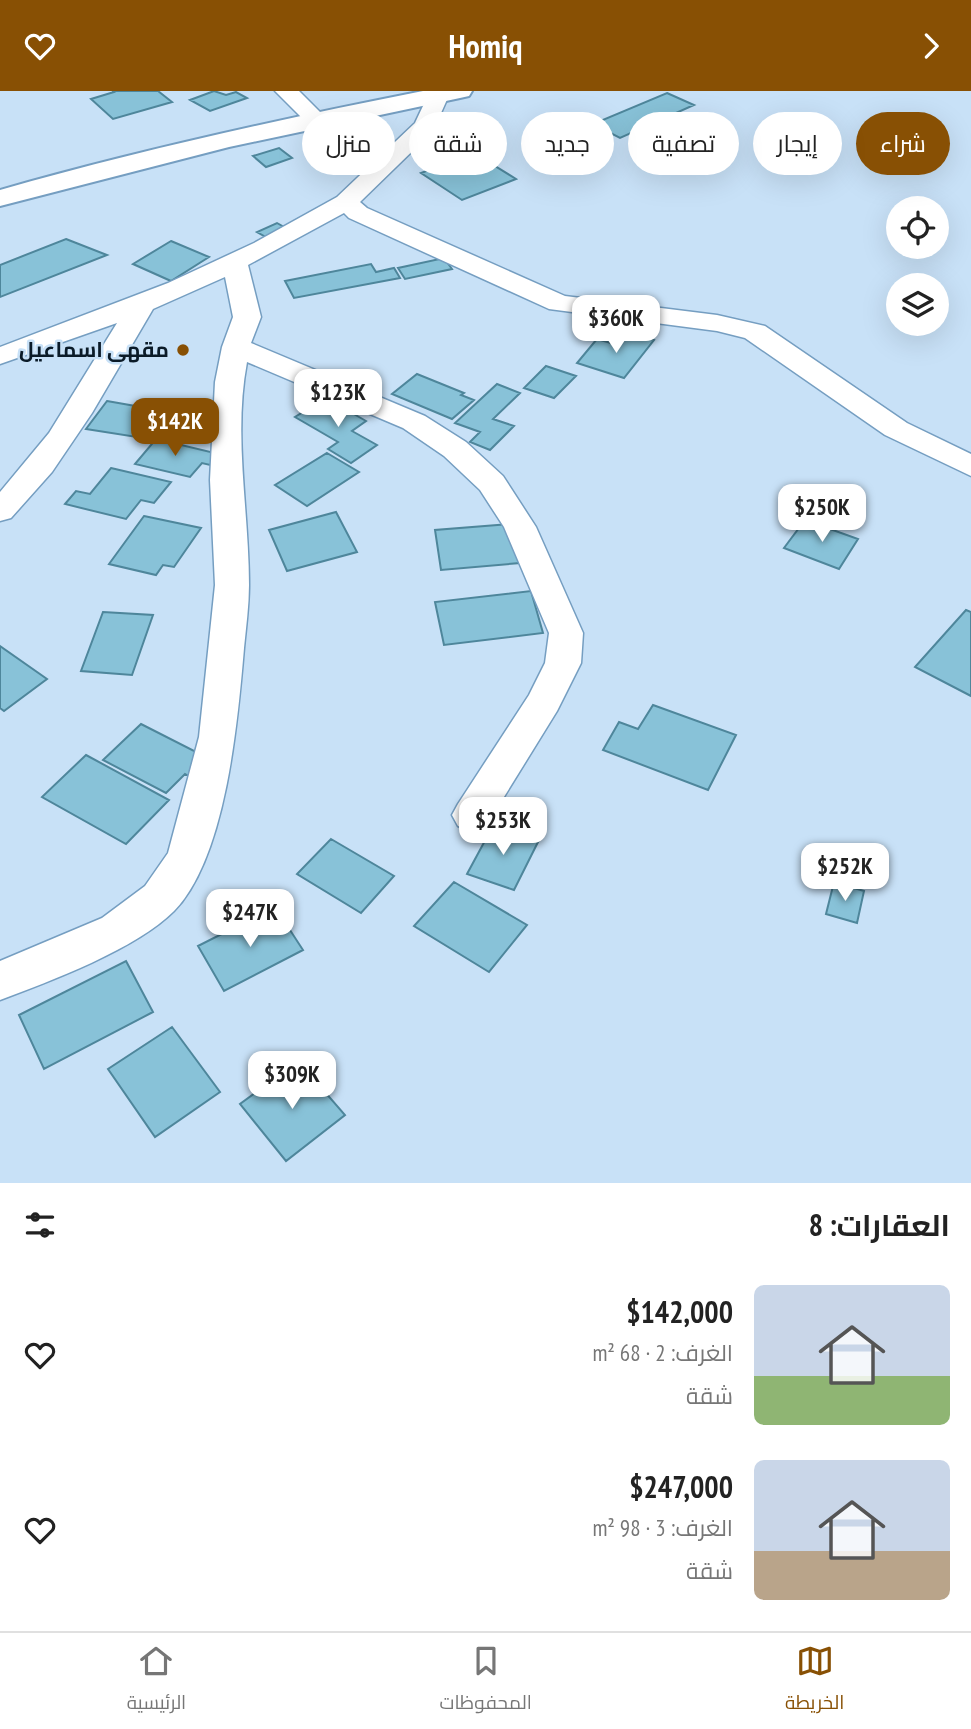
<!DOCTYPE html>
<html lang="ar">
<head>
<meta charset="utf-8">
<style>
  :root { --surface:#fff; --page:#f6f6f6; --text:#222; --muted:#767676; --line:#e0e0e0; --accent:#885004 }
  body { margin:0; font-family:"PT Sans Narrow",Cairo,sans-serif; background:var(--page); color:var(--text); direction:rtl; height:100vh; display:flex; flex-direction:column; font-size:26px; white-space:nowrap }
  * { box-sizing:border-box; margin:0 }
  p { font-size:23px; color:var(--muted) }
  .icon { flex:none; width:38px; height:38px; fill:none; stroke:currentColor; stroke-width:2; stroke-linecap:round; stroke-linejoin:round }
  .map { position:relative; height:1092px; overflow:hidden; direction:ltr }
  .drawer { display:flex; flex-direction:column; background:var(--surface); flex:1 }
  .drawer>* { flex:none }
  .top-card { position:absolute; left:21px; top:21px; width:929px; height:63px; direction:rtl; display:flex; gap:14px }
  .tools { position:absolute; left:886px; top:105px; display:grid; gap:14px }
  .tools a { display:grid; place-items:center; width:63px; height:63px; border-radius:50%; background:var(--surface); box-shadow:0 7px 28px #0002; font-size:35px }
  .price { position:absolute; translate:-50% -60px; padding:0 16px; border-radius:14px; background:#fff; color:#222; font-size:23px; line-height:46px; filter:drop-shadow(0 2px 4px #0008) }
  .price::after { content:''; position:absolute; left:50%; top:42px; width:21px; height:16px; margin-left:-10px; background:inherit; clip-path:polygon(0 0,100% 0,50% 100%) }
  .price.current { background:var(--accent); color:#fff }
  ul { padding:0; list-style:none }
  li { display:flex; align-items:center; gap:21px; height:175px; padding:0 21px }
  li span { display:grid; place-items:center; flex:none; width:196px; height:140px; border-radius:10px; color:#555 }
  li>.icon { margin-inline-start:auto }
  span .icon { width:84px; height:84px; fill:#fffc; stroke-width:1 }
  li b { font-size:30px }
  h2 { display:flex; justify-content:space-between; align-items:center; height:84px; padding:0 21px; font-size:30px }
  .tag { padding:0 24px; border-radius:32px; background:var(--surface); box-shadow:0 7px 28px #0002; font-size:24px; line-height:63px }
  .tag.current { background:var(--accent); color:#fff }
  header { display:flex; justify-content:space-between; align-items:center; height:91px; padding:0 21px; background:var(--accent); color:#fff; font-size:32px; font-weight:700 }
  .menu { display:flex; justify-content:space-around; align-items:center; height:98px; border-top:2px solid var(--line); background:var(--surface); font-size:19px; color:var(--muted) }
  .menu a { display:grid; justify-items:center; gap:4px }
  .menu .current { color:var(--accent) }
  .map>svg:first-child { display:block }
</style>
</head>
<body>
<header><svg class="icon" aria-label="forward" viewBox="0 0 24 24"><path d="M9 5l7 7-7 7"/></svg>Homiq<svg class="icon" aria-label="heart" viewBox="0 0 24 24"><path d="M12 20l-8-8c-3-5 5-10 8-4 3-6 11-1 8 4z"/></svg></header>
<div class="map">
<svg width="971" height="1092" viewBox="0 0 971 1092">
  <rect width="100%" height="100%" fill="#c8e1f7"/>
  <path fill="#88c2d8" stroke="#4e869b" stroke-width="2" d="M113 0H158L172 11 113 28 91 8 114 1Z
    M214 0 226 4 236 1 247 7 210 20 190 9Z
    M667 2 694 14 620 47 593 33Z
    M279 57 292 67 266 76 253 65Z
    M474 62 516 88 462 109 421 82Z
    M277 132 291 140 271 149 257 141Z
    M66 148 107 164 0 206V174Z
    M171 150 209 166 171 190 133 173Z
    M444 167 452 178 405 188 398 177Z
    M371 173 376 181 394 177 400 187 294 207 285 190Z
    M628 241 654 249 624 287 577 272 597 248 618 254Z
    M546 275 576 285 554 307 524 297Z
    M417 283 464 302 461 304 474 309 452 328 392 303Z
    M497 293 520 302 493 328 514 335 490 359 470 351 480 341 455 332Z
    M326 307 366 330 352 340 377 354 351 372 328 358 338 351 295 326Z
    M107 310 141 316 136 323 157 326 143 347 86 338Z
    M156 348 219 363 210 374 202 372 190 386 135 373Z
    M327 362 359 381 307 415 275 394Z
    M111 377 171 391 154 412 141 409 126 428 65 413 76 400 90 403Z
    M336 421 357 461 287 480 269 439Z
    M144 425 201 437 174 476 163 474 156 484 109 473Z
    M805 429 858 448 839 478 784 457Z
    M511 433 520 472 441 479 435 439Z
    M531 500 543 542 444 554 435 511Z
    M966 519 971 521V605L915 576Z
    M103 521 153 524 132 584 81 580Z
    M0 555 47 588 4 620 0 617Z
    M653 614 736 644 708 699 603 659 619 631 638 638Z
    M141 633 210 668 192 687 185 683 166 702 103 669Z
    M86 664 169 709 126 753 42 706Z
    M494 733 539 749 514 799 467 783Z
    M331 748 394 785 361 822 297 783Z
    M454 791 527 834 489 881 414 835Z
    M834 791 864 800 857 832 826 823Z
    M275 816 303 859 224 900 198 855Z
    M126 870 153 921 44 978 19 924Z
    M172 936 220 1001 155 1046 108 978Z
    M298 970 345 1024 286 1070 240 1013Z"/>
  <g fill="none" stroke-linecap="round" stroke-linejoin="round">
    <defs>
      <path id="minor" d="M275 0H299L327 28 324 33H308Z
        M430 0H446L449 4 433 40 360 111 367 117 565 205 717 224 765 235 907 332 971 363V385L885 344 745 247 717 240 549 218 349 127 344 122 248 174 261 226 251 252 425 325 466 351 503 385 536 436 583 542 581 572 557 620 486 735 472 740 458 735 452 724 458 713 529 604 545 572 549 542 504 436 480 399 444 365 403 337 247 271C233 345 249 419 249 494 249 515 246 536 244 557 238 629 226 767 174 820 136 858 51 890 0 909V870L102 827 145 795 168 762 199 646 215 494 210 389 215 291 222 256 233 226 225 186 153 218 92 322 52 381 11 427 0 430V401L49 342 117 232 0 273V256L168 192 254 152 337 106 415 32Z"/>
      <path id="major" d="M423 0H472L469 5 460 7 229 56 0 115V99C139 59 281 28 423 0Z"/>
    </defs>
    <use href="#minor" stroke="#759ec1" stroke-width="3"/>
    <use href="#major" stroke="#759ec1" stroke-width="4"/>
    <use href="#minor" fill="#fff" fill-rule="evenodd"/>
    <use href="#major" fill="#fff" fill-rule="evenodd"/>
  </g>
  <circle fill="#885004" stroke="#c8e1f7" stroke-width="2.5" cx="183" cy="259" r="7"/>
  <g text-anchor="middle" stroke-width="5" stroke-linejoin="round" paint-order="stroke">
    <g font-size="21" font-weight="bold" fill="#0b1b28" stroke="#c8e1f7" text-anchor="end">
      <text x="169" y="266">مقهى اسماعيل</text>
    </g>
  </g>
</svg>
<div class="tools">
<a><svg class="icon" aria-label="locate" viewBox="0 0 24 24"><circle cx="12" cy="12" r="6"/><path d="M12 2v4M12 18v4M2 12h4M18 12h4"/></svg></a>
<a><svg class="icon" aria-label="layers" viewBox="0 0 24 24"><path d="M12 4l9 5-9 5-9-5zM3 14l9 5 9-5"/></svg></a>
</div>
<b class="price" style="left:616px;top:264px">$360K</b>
<b class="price" style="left:338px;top:338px">$123K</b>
<b class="price current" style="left:175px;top:367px">$142K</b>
<b class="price" style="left:822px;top:453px">$250K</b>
<b class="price" style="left:503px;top:766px">$253K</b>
<b class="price" style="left:845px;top:812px">$252K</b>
<b class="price" style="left:250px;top:858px">$247K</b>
<b class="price" style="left:292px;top:1020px">$309K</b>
<div class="top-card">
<a class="tag current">شراء</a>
<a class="tag">إيجار</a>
<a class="tag">تصفية</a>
<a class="tag">جديد</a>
<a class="tag">شقة</a>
<a class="tag">منزل</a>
</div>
</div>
<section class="drawer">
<h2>العقارات: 8<svg class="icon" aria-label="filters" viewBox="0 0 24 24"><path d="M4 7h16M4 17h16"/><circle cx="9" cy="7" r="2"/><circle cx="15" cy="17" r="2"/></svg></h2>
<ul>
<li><span style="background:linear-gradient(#c9d6e8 65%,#8fb573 0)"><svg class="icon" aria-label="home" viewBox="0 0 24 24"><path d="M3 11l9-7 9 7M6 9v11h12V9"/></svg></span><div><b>$142,000</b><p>الغرف: 2 · 68 m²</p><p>شقة</p></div><svg class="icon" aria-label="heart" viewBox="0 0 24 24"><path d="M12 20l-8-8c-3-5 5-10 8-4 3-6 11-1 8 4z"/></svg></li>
<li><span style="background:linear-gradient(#c9d6e8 65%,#b9a48a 0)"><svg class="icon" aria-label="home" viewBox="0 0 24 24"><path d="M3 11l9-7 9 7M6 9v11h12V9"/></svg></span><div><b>$247,000</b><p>الغرف: 3 · 98 m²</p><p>شقة</p></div><svg class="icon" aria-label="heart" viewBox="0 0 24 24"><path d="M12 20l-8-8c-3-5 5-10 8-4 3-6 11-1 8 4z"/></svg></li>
</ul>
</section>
<nav class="menu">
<a class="current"><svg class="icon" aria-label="map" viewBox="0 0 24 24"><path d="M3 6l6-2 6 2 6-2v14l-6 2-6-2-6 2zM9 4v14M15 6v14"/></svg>الخريطة</a>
<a><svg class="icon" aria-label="saved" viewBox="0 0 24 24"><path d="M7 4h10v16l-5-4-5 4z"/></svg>المحفوظات</a>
<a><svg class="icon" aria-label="home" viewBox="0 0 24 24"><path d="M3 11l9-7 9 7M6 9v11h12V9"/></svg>الرئيسية</a>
</nav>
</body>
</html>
